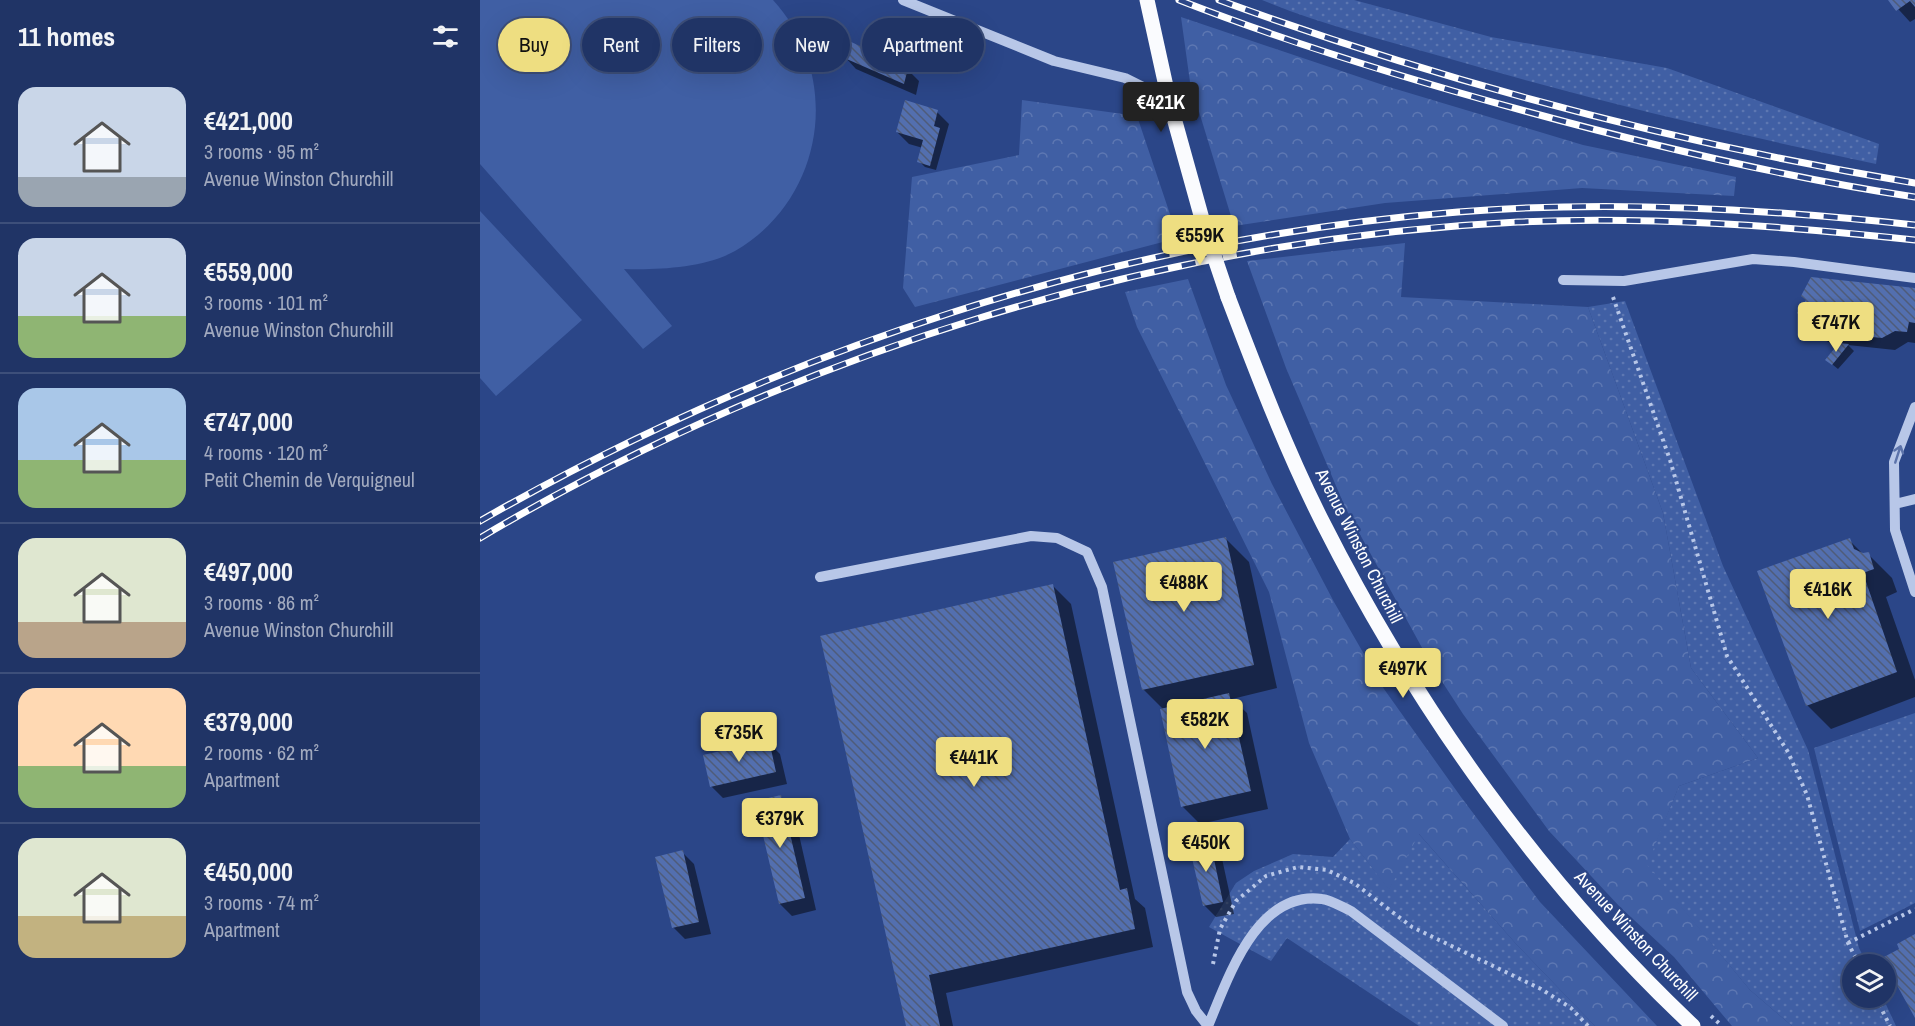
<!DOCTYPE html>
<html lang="en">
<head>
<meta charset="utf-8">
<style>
  :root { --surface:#203466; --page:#2d3f6f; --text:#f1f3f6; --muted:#a2aabf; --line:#3d4f7a; --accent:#eede81 }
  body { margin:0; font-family:"Archivo Narrow",sans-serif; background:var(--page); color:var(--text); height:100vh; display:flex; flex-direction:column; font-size:22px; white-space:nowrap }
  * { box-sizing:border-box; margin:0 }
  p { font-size:20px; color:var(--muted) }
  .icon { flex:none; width:33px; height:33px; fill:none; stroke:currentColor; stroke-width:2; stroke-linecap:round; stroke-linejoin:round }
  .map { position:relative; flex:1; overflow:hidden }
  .side { display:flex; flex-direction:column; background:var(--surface); width:480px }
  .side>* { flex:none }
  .guide { position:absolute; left:18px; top:18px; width:570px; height:54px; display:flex; gap:12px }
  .controls { position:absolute; left:1362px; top:954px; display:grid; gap:12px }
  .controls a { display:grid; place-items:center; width:54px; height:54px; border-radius:50%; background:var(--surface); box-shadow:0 6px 24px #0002,0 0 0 2px var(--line); font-size:30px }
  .price { position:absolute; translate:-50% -51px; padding:0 14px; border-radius:6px; background:var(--accent); color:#111; font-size:20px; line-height:39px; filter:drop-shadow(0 2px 3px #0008) }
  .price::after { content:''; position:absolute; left:50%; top:36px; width:18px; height:14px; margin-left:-9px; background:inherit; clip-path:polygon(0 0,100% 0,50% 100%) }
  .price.current { background:#222; color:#fff }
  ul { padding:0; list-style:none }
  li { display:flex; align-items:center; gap:18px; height:150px; padding:0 18px }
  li+li { border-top:2px solid var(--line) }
  li span { display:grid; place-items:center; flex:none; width:168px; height:120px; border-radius:18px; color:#555 }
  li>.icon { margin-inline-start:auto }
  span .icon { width:72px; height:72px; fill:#fffc; stroke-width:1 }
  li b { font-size:26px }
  h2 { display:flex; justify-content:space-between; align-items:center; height:72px; padding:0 18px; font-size:26px }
  .tag { padding:0 21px; border-radius:27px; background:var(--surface); box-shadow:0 6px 24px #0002,0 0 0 2px var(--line); font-size:21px; line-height:54px }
  .tag.current { background:var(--accent); color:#111 }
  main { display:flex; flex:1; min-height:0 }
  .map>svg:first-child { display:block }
</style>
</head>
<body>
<main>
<section class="side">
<h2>11 homes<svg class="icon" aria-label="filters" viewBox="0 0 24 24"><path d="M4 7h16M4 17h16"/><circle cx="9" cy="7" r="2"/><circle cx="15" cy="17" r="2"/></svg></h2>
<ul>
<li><span style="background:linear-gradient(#c9d6e8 75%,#9aa5b1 0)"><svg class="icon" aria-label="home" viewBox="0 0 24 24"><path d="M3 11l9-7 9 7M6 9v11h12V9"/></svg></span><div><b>€421,000</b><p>3 rooms · 95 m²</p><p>Avenue Winston Churchill</p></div></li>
<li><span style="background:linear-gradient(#c9d6e8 65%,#8fb573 0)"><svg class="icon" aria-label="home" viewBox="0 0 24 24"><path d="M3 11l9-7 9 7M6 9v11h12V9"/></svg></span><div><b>€559,000</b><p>3 rooms · 101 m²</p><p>Avenue Winston Churchill</p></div></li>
<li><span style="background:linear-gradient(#a9c7e8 60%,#8fb573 0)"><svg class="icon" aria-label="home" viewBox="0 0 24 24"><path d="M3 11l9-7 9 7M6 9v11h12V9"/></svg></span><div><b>€747,000</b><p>4 rooms · 120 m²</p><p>Petit Chemin de Verquigneul</p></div></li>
<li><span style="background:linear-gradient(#dfe7d0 70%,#b9a48a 0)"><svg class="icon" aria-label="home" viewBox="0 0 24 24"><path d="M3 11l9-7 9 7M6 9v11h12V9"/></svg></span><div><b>€497,000</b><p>3 rooms · 86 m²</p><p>Avenue Winston Churchill</p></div></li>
<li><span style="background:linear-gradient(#ffd9b3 65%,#8fb573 0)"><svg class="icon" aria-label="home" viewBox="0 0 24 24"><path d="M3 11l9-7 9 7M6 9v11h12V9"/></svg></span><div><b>€379,000</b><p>2 rooms · 62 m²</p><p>Apartment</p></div></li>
<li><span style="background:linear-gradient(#dfe7d0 65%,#c2b280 0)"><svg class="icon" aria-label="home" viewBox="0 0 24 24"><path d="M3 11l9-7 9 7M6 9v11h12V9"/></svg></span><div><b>€450,000</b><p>3 rooms · 74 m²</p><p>Apartment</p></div></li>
</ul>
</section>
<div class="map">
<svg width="1435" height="1026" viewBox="0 0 1435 1026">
  <defs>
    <pattern id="grass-dots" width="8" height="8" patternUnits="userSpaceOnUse" patternTransform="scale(1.5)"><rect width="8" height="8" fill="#405fa4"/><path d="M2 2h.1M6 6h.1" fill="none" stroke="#5d77b2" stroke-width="1.8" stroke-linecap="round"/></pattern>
    <pattern id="forest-crowns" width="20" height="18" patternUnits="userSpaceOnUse" patternTransform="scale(1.5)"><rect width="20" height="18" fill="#405fa4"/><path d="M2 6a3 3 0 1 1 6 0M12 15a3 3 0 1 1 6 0" fill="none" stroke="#5d77b2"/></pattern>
    <pattern id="building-back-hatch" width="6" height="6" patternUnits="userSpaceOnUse" patternTransform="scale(1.5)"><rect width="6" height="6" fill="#536faf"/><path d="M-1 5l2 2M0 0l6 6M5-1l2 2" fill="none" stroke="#4f5c79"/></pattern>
  </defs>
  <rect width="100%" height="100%" fill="#2b4688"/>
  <path fill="url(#grass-dots)" d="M782 0H874L1011 37 1187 68 1399 144 1396 164C1249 133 1104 98 960 56 900 39 839 24 782 0Z
    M1145 301 1243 566 1328 750 1379 948 1387 964H1372V998H1403L1416 1026H1312L1270 990 1166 865 1199 786 1278 758 1211 668 1183 513 1108 307Z
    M1435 713V903L1380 931 1334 748Z
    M938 833 1037 945 1115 1026H939L807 938 791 961 729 927 756 883 774 871 813 854 853 857 870 839 909 889Z"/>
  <path fill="url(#forest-crowns)" d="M701 17 909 87 1103 145 1256 177 1254 196 1102 188 905 203 754 226 710 82Z
    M542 100 657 116 698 238 435 307 423 288 432 177 539 155Z
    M925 243 921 297 1108 307 1183 513 1211 668 1278 758 1199 786 1167 865 1270 990 1312 1026H1252L1194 957 1140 907 1069 831 983 714 952 666 865 507 806 368 767 261Z
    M708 279 746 385 792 484 854 602 904 689 981 797 1060 902 1177 1026H1115L1037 945 939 834 909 890 870 839 829 743 789 592 657 327 645 292Z"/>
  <path fill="#405fa4" d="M0 0H293C363 76 345 199 255 251 225 268 178 270 144 269L192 326 163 349 0 164Z
    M0 211 102 320 16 396 0 378Z"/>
  <path fill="#0007" d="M1410 0H1435V19L1430 22Z
    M364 56 427 69 439 81 436 95 376 69Z
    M457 112 469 124 456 170 445 167 439 161 443 148 429 144 417 132Z
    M1332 278 1435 290V343L1428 342 1415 350 1368 345 1374 351 1358 369 1347 360 1360 344 1348 342 1319 313 1328 300Z
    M745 538 769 562 797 688 752 699 767 713 788 809 720 824 702 806 683 709 663 689Z
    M1369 540 1384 555 1388 554 1412 578 1417 592 1406 597 1435 680V697L1351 729 1327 705Z
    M573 586 591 604 655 899 665 908 673 947 466 993 473 1026H427Z
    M288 742 300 754 307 784 243 798 231 786Z
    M300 796 313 808 336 910 312 916 300 904Z
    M729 842 741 854 754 914 736 917 724 905Z
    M202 852 214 864 231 934 205 939 193 927Z"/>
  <path fill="url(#building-back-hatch)" d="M1408 0H1435V7L1430 1 1416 11Z
    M369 41 428 68 424 84 362 57Z
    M425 100 458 110 454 126 460 128 450 166 437 162 443 140 416 132Z
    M1331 277 1435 288V323L1429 322 1427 332 1415 331 1402 338 1334 331 1336 328 1317 313 1326 300 1321 296Z
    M1359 343 1369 344 1352 365 1345 360Z
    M746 537 774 665 662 690 633 562Z
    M1370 538 1374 549 1383 553 1389 552 1394 569 1383 573 1417 672 1326 706 1277 571Z
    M573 584 640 890 647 888 655 929 449 975 460 1026H426L340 636Z
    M749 693 771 791 701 807 680 709Z
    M289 740 296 772 230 787 223 755Z
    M301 795 325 898 299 904 275 801Z
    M730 840 743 902 723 906 709 845Z
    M203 850 219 922 192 928 175 857Z
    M1435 934V1018L1402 958 1419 949 1417 944Z"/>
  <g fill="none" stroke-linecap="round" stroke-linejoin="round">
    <path stroke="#b8c7e8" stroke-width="4" stroke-dasharray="3 4.5" stroke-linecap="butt" d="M1133 297 1190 460 1247 656 1308 752 1327 795 1368 943 1379 964
      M1368 943 1435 909
      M733 964 740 929 756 901 786 876 818 867 847 870 874 883 932 927 1061 989 1091 1008 1108 1026
      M1396 998 1410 1026
      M1231 1016 1242 1026"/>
    <path stroke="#b8c7e8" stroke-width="10" d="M423 0 574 61 645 78 689 100
      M1083 280 1144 281 1273 259 1314 262 1435 278
      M1435 407 1414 462 1415 530 1435 592
      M1415 504 1435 499
      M340 577 551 536 577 538 607 552 622 587 707 992 716 1011 728 1026
      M728 1026C748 979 776 890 842 899 851 900 862 907 871 911L1023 1026"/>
    <path stroke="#fafbfe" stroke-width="15" d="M667 0 689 100 724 226
      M748 297C777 373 806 450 843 523 937 709 1061 883 1213 1026"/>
    <defs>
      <path id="rail" d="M699 0C812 44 927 79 1045 111 1173 146 1303 177 1435 197
        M739 0C964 82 1198 144 1435 183
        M0 521C299 350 634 239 978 212 1130 200 1284 209 1435 225
        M0 538C309 355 679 239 1038 222 1170 216 1304 226 1435 240"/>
    </defs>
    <use href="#rail" stroke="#fff" stroke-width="7"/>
    <use href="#rail" stroke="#2b4688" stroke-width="4.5" stroke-dasharray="14" stroke-linecap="butt"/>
    <path stroke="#fafbfe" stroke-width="15" d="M724 226 748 297"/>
  </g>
  <defs><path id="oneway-shaft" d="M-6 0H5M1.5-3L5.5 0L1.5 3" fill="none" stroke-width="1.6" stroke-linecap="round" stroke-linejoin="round" transform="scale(1.5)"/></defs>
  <use stroke="#5c73aa" href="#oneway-shaft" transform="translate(1418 454) rotate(-72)"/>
  <g text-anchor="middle" stroke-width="4.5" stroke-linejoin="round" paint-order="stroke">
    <g font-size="18" fill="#fff" stroke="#2b4688">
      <text transform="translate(879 546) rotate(63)" y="6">Avenue Winston Churchill</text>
      <text transform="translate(1156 936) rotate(47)" y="6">Avenue Winston Churchill</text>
    </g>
  </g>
</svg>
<div class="controls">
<a><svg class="icon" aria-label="layers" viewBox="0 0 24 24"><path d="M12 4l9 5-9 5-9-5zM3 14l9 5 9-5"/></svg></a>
</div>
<b class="price current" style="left:681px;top:133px">€421K</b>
<b class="price" style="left:720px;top:266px">€559K</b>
<b class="price" style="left:1356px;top:353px">€747K</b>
<b class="price" style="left:704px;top:613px">€488K</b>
<b class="price" style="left:1348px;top:620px">€416K</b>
<b class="price" style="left:923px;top:699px">€497K</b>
<b class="price" style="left:725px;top:750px">€582K</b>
<b class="price" style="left:259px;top:763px">€735K</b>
<b class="price" style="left:494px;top:788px">€441K</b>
<b class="price" style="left:300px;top:849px">€379K</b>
<b class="price" style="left:726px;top:873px">€450K</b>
<div class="guide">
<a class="tag current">Buy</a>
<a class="tag">Rent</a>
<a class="tag">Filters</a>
<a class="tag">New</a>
<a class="tag">Apartment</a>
</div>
</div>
</main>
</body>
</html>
